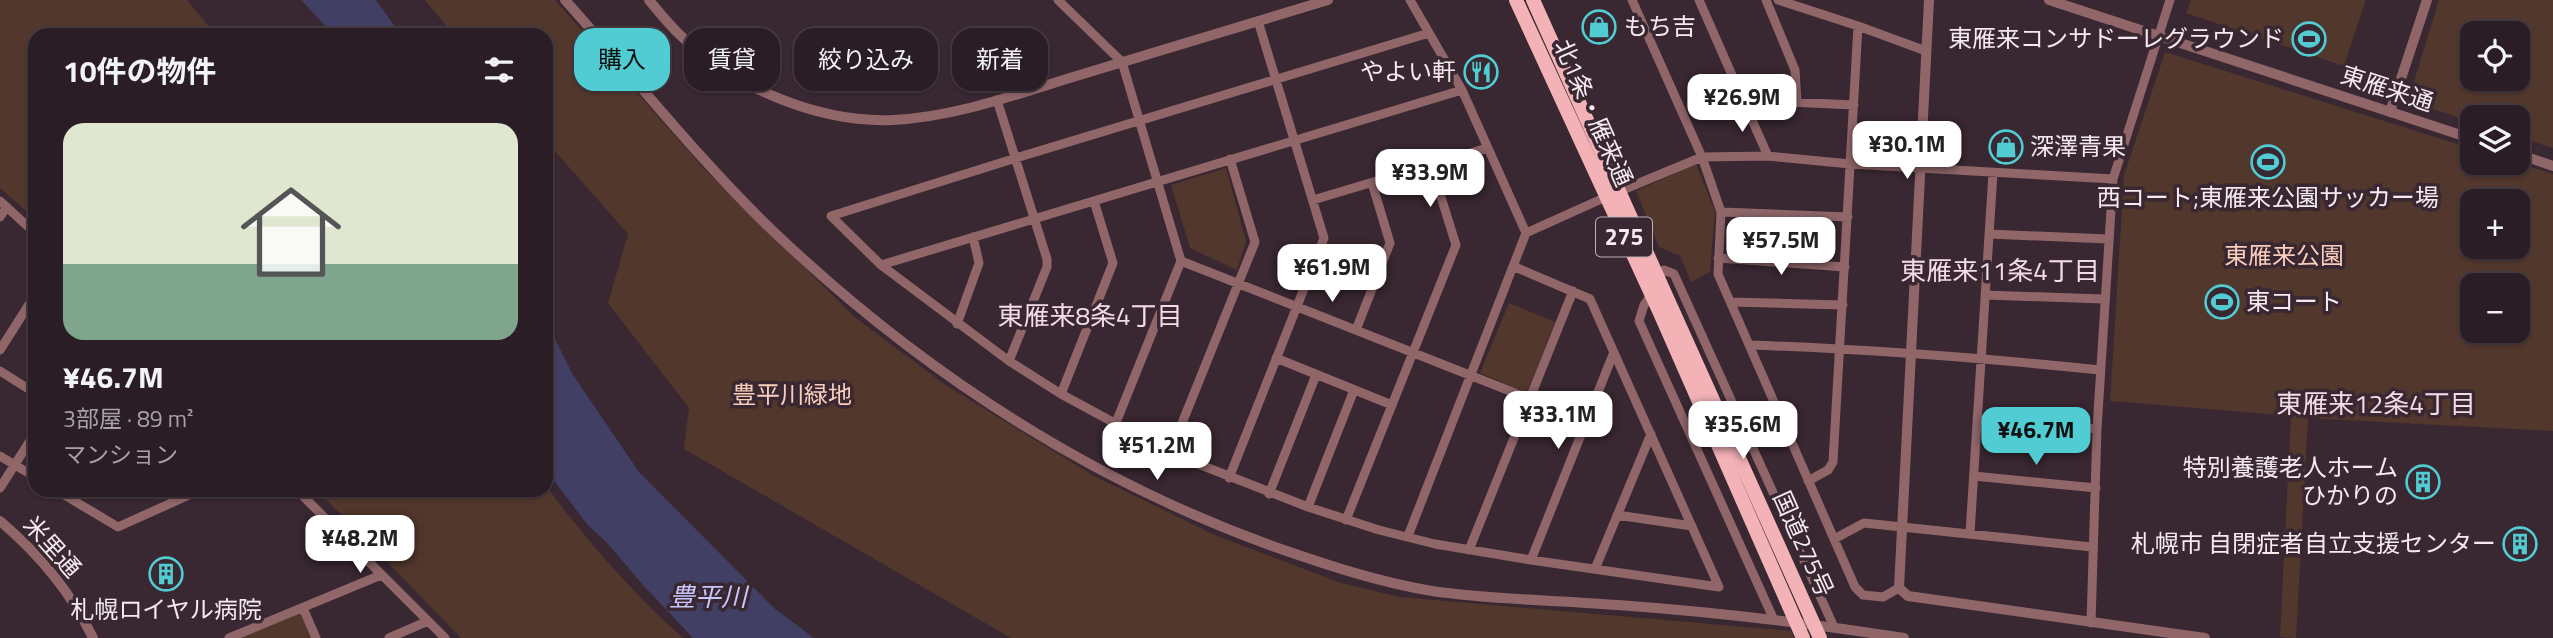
<!DOCTYPE html>
<html lang="ja">
<head>
<meta charset="utf-8">
<style>
  :root { --surface:#2b1d25; --page:#33262d; --text:#f1f3f6; --muted:#a6a2a7; --line:#473b42; --accent:#51ccd2 }
  body { margin:0; font-family:"Titillium Web","Noto Sans JP",sans-serif; background:var(--page); color:var(--text); height:100vh; display:flex; flex-direction:column; font-size:26px; white-space:nowrap }
  * { box-sizing:border-box; margin:0 }
  p { font-size:23px; color:var(--muted) }
  .icon { flex:none; width:38px; height:38px; fill:none; stroke:currentColor; stroke-width:2; stroke-linecap:round; stroke-linejoin:round }
  .map { position:relative; flex:1; overflow:hidden }
  .side { position:absolute; left:28px; top:28px; width:525px; height:469px; display:flex; flex-direction:column; background:var(--surface); border-radius:21px; box-shadow:0 2px 5px #0004,0 0 0 2px var(--line) }
  .side>* { flex:none }
  .hud { position:absolute; left:574px; top:28px; width:665px; height:63px; display:flex; gap:14px }
  .controls { position:absolute; left:2460px; top:21px; display:grid; gap:14px }
  .controls a { display:grid; place-items:center; width:70px; height:70px; border-radius:14px; background:var(--surface); box-shadow:0 2px 5px #0004,0 0 0 2px var(--line); font-size:35px }
  .price { position:absolute; translate:-50% -60px; padding:0 16px; border-radius:14px; background:#fff; color:#222; font-size:23px; line-height:46px; filter:drop-shadow(0 2px 4px #0008) }
  .price::after { content:''; position:absolute; left:50%; top:42px; width:21px; height:16px; margin-left:-10px; background:inherit; clip-path:polygon(0 0,100% 0,50% 100%) }
  .price.on { background:var(--accent); color:#111 }
  ul { padding:0; list-style:none }
  li { display:grid; align-content:center; gap:14px; height:371px; padding:0 35px }
  li+li { border-top:2px solid var(--line) }
  li span { display:grid; place-items:center; height:217px; border-radius:21px; color:#555 }
  li>.icon { margin-inline-start:auto }
  span .icon { width:126px; height:126px; fill:#fffc; stroke-width:1 }
  li b { font-size:30px }
  h2 { display:flex; justify-content:space-between; align-items:center; height:84px; padding:0 35px; font-size:30px }
  .pill { padding:0 24px; border-radius:21px; background:var(--surface); box-shadow:0 2px 5px #0004,0 0 0 2px var(--line); font-size:24px; line-height:63px }
  .pill.on { background:var(--accent); color:#111 }
  .map>svg:first-child { display:block }
</style>
</head>
<body>
<div class="map">
<svg width="2553" height="638" viewBox="0 0 2553 638">
  <rect width="100%" height="100%" fill="#392731"/>
  <path fill="#52372c" fill-rule="evenodd" d="M0 0H187L216 35H35V219L0 188Z
    M425 0H555L706 171 856 318 947 386 1096 477 1217 536 1341 583 1400 597 1791 631 1794 638H1011L684 449 689 408 608 303 628 234 546 141V35H454Z
    M2191 0H2366L2344 66 2186 13Z
    M2439 0H2553V148L2518 137V117H2473V122L2408 101ZM2473 33H2518V79H2473Z
    M2165 52 2473 149V163H2518L2553 174V431L2308 418 2296 638 2280 637 2291 416 2110 401 2124 175ZM2473 201H2518V247H2473ZM2473 285H2518V331H2473Z
    M1696 164 1715 211 1710 272 1691 282 1680 256 1659 247 1636 191Z
    M1226 168 1246 241 1237 270 1190 248 1171 185Z
    M1509 303 1555 322 1527 393 1480 373Z
    M546 486C587 541 632 592 683 638H461L317 490H546Z
    M298 613 301 614 311 638H237Z"/>
  <path fill="#423f64" d="M301 0H376L401 35H334Z
    M546 321 573 375 639 472 774 608 814 638H693L643 585 608 544 587 524 546 470Z"/>
  <g fill="none" stroke-linecap="round" stroke-linejoin="round">
    <path stroke="#906669" stroke-width="9" d="M1058 0 1122 62 1181 261 1115 425
      M1632 0 1702 157 1721 212 1718 274 1855 587 1863 595 1883 597 1899 588
      M1699 0 1743 100 1854 105
      M1766 0 1795 70 1797 102
      M1778 0 1858 26 1926 51
      M1429 33 1016 158 831 216 881 265 1009 361 1061 394 1170 453 1308 507 1379 530 1435 544 1531 560 1719 587 1590 299 1515 267
      M997 100 1047 259V267L1009 361
      M1743 100 1768 156
      M1620 191 1702 157 1768 156 1850 164 2113 179
      M1313 200 1487 148
      M0 201 35 233
      M1721 212 1848 217
      M0 217 7 207
      M1526 233 1606 197
      M1989 234 2108 239
      M1718 258 1845 267
      M1181 261 1586 421
      M881 265 1462 90
      M1657 281 1664 270 1674 274 1834 627
      M1652 294 1644 305 1639 321 1774 620
      M1985 295 2103 299
      M1731 302 1843 305
      M957 324 979 263 973 237
      M1356 330 1390 243 1372 183
      M1750 345C1867 349 1983 358 2100 370
      M0 350 35 295
      M1276 358 1392 405
      M0 371 35 393
      M1061 394 1113 263 1094 201
      M1977 419 2097 429
      M1170 453 1255 242 1230 159
      M0 456 35 477
      M1974 476 2096 488
      M1229 478 1324 238 1258 21
      M1808 481 1828 470 1833 462 1858 26
      M0 488 35 433
      M56 490 118 527 200 490
      M297 490 445 638
      M1269 494 1316 375
      M1308 507 1354 390
      M1617 515 1692 526
      M1346 520 1456 245 1431 165
      M1970 533 1993 173
      M1408 536 1526 233 1462 90 1410 0
      M1834 539 1864 523 2092 547
      M1469 550 1573 291
      M1531 560 1614 352
      M1595 569 1651 434
      M303 608 316 638
      M2091 623 2097 429 2113 179 2170 0
      M229 638 381 575
      M389 638 428 621"/>
    <path stroke="#906669" stroke-width="10" d="M565 0C634 77 698 159 773 231 918 369 1086 479 1275 547 1327 565 1378 582 1432 591 1493 600 1557 600 1618 605 1714 612 1809 623 1904 638
      M649 0C658 11 667 22 677 32 730 86 817 123 893 120 958 117 1022 92 1083 74 1165 49 1246 25 1328 0
      M1929 0 1899 588 1908 596 2205 638
      M2049 0 2473 139
      M2390 112 2427 0
      M2518 154 2553 166
      M0 521C39 554 71 592 93 638"/>
    <path stroke="#f2b2b6" stroke-width="14" d="M1516 0 1660 313 1803 638
      M1533 0 1820 638"/>
  </g>
  <defs>
    <symbol id="shop-ring" viewBox="-11 -11 22 22"><circle r="9.5" fill="#392731" stroke="#51ccd2" stroke-width="1.5"/><path d="M-5-2.5h2.3a2.7 3.5 0 0 1 5.4 0H5L5.5 6h-11ZM-1.5-2.5h3a1.5 2.3 0 0 0-3 0Z" fill="#51ccd2"/></symbol>
    <symbol id="stadium-ring" viewBox="-11 -11 22 22"><circle r="9.5" fill="#392731" stroke="#51ccd2" stroke-width="1.5"/><path d="M0-5a6.5 5 0 1 0 0 10a6.5 5 0 1 0 0-10ZM-3.5-1.8h7v3.6h-7Z" fill="#51ccd2"/></symbol>
    <symbol id="restaurant-ring" viewBox="-11 -11 22 22"><circle r="9.5" fill="#392731" stroke="#51ccd2" stroke-width="1.5"/><path d="M-5-6h1v4h1v-4h1v4h1v-4h1v5L-1.5 .5V6h-2V.5L-5-1ZM5-6V6H3V1.5H1.5Q1.5-4 5-6Z" fill="#51ccd2"/></symbol>
    <symbol id="building-ring" viewBox="-11 -11 22 22"><circle r="9.5" fill="#392731" stroke="#51ccd2" stroke-width="1.5"/><path d="M-4-6H4V6H1V3H-1V6H-4ZM-2.5-4.3h1.7v1.8h-1.7ZM.8-4.3h1.7v1.8H.8ZM-2.5-1h1.7V.8h-1.7ZM.8-1h1.7V.8H.8Z" fill="#51ccd2"/></symbol>
  </defs>
  <g fill-rule="evenodd">
    <use href="#shop-ring" x="1580" y="8" width="38" height="38"/>
    <use href="#stadium-ring" x="2290" y="20" width="38" height="38"/>
    <use href="#restaurant-ring" x="1462" y="53" width="38" height="38"/>
    <use href="#shop-ring" x="1987" y="128" width="38" height="38"/>
    <use href="#stadium-ring" x="2249" y="143" width="38" height="38"/>
    <use href="#stadium-ring" x="2203" y="283" width="38" height="38"/>
    <use href="#building-ring" x="2404" y="463" width="38" height="38"/>
    <use href="#building-ring" x="2501" y="525" width="38" height="38"/>
    <use href="#building-ring" x="147" y="555" width="38" height="38"/>
  </g>
  <g text-anchor="middle" stroke-width="7" stroke-linejoin="round" paint-order="stroke">
    <rect fill="#392731" stroke="#bdb0b7" stroke-width="2" x="1596" y="217.5" width="56" height="39" rx="5"/>
    <g font-size="23" font-weight="bold" fill="#f6eaf0">
      <text x="1624" y="245">275</text>
    </g>
    <g font-size="24" fill="#f6eaf0" stroke="#392731" text-anchor="end">
      <text x="1624" y="35" text-anchor="start">もち吉</text>
      <text x="2284" y="47">東雁来コンサドーレグラウンド</text>
      <text x="1456" y="80">やよい軒</text>
      <text x="2030" y="155" text-anchor="start">深澤青果</text>
      <text x="2268" y="206" text-anchor="middle">西コート;東雁来公園サッカー場</text>
      <text x="2246" y="310" text-anchor="start">東コート</text>
      <text x="2398" y="476">特別養護老人ホーム<tspan x="2398" dy="28">ひかりの</tspan></text>
      <text x="2496" y="552">札幌市 自閉症者自立支援センター</text>
      <text x="166" y="618" text-anchor="middle">札幌ロイヤル病院</text>
    </g>
    <g font-size="24" fill="#f6eaf0" stroke="#392731">
      <text transform="translate(2387 89) rotate(18)" y="8">東雁来通</text>
      <text transform="translate(1593 113) rotate(66)" y="8">北1条・雁来通</text>
      <text transform="translate(1803 544) rotate(66)" y="8">国道275号</text>
      <text transform="translate(52 547) rotate(48)" y="8">米里通</text>
    </g>
    <g font-size="24" fill="#facebc" stroke="#392731">
      <text x="2284" y="264">東雁来公園</text>
      <text x="792" y="403">豊平川緑地</text>
    </g>
    <g font-size="26" fill="#f4dbe8" stroke="#392731">
      <text x="2000" y="280">東雁来11条4丁目</text>
      <text x="1090" y="325">東雁来8条4丁目</text>
      <text x="2376" y="413">東雁来12条4丁目</text>
    </g>
    <g font-size="26" font-style="italic" fill="#c9c6fc" stroke="#392731">
      <text x="708" y="606">豊平川</text>
    </g>
  </g>
</svg>
<div class="controls">
<a><svg class="icon" aria-label="locate" viewBox="0 0 24 24"><circle cx="12" cy="12" r="6"/><path d="M12 2v4M12 18v4M2 12h4M18 12h4"/></svg></a>
<a><svg class="icon" aria-label="layers" viewBox="0 0 24 24"><path d="M12 4l9 5-9 5-9-5zM3 14l9 5 9-5"/></svg></a>
<a>+</a>
<a>−</a>
</div>
<b class="price" style="left:1742px;top:134px">¥26.9M</b>
<b class="price" style="left:1907px;top:181px">¥30.1M</b>
<b class="price" style="left:1430px;top:209px">¥33.9M</b>
<b class="price" style="left:1781px;top:277px">¥57.5M</b>
<b class="price" style="left:1332px;top:304px">¥61.9M</b>
<b class="price" style="left:1558px;top:451px">¥33.1M</b>
<b class="price" style="left:1743px;top:461px">¥35.6M</b>
<b class="price on" style="left:2036px;top:467px">¥46.7M</b>
<b class="price" style="left:1157px;top:482px">¥51.2M</b>
<b class="price" style="left:360px;top:575px">¥48.2M</b>
<div class="hud">
<a class="pill on">購入</a>
<a class="pill">賃貸</a>
<a class="pill">絞り込み</a>
<a class="pill">新着</a>
</div>
<section class="side">
<h2>10件の物件<svg class="icon" aria-label="filters" viewBox="0 0 24 24"><path d="M4 7h16M4 17h16"/><circle cx="9" cy="7" r="2"/><circle cx="15" cy="17" r="2"/></svg></h2>
<ul>
<li><span style="background:linear-gradient(#dfe7d0 65%,#7fa58c 0)"><svg class="icon" aria-label="home" viewBox="0 0 24 24"><path d="M3 11l9-7 9 7M6 9v11h12V9"/></svg></span><div><b>¥46.7M</b><p>3部屋 · 89 m²</p><p>マンション</p></div></li>
</ul>
</section>
</div>
</body>
</html>
